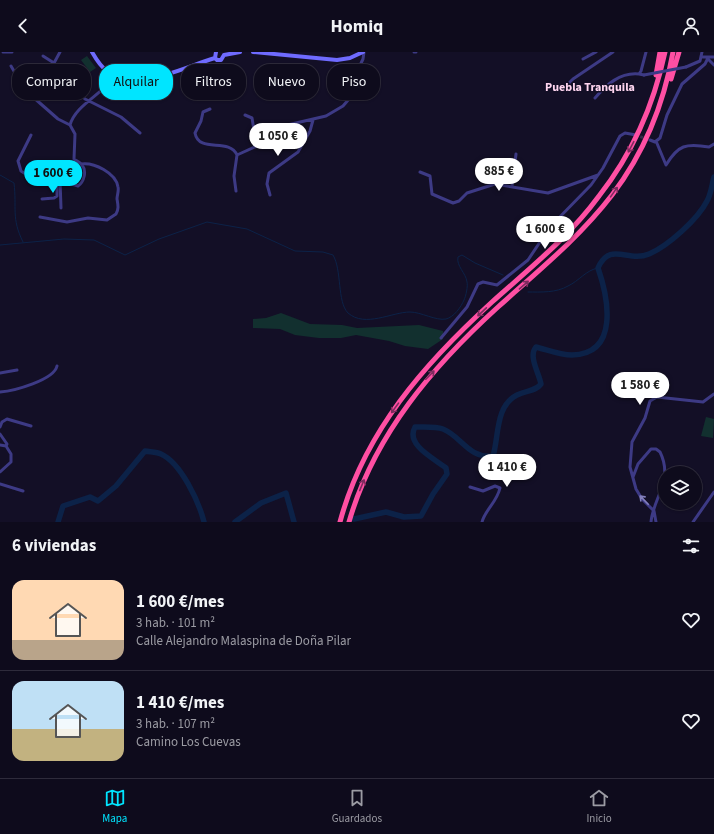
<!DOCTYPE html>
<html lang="es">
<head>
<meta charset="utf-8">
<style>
  :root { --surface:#0e0b1c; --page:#1c1929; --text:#f1f3f6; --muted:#9b9ba3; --line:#2e2b3b; --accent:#00e5ff }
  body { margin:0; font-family:"Source Sans 3",sans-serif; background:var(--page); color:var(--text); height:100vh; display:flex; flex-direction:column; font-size:15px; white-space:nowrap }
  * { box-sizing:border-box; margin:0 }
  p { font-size:13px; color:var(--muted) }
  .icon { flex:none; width:22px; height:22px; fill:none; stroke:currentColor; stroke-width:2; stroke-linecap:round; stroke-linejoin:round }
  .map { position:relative; height:470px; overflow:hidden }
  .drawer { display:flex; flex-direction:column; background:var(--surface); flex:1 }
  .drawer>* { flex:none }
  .top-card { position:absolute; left:12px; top:12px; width:400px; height:36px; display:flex; gap:8px }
  .buttons { position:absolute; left:658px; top:414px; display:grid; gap:8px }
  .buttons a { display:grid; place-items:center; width:44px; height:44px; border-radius:50%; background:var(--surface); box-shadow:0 1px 3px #0004,0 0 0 1px var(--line); font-size:20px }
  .price { position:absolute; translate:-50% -34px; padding:0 9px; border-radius:14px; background:#fff; color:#222; font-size:13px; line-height:26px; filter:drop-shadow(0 1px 2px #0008) }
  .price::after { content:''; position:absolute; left:50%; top:24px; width:12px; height:9px; margin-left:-6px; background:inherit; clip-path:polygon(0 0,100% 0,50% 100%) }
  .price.active { background:var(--accent); color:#111 }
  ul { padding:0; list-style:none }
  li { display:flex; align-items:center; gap:12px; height:100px; padding:0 12px }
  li+li { border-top:1px solid var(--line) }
  li span { display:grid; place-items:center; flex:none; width:112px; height:80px; border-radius:12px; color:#555 }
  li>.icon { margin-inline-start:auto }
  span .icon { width:48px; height:48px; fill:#fffc; stroke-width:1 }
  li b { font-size:17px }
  h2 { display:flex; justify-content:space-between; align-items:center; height:48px; padding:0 12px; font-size:17px }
  .pill { padding:0 14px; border-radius:16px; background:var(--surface); box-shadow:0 1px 3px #0004,0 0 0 1px var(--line); font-size:14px; line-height:36px }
  .pill.active { background:var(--accent); color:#111 }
  header { display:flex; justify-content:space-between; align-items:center; height:52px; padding:0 12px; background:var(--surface); font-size:18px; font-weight:700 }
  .tab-bar { display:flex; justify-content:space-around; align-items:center; height:56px; border-top:1px solid var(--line); background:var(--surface); font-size:11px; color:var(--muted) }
  .tab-bar a { display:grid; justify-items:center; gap:2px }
  .tab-bar .active { color:var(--accent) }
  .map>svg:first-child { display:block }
</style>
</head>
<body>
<header><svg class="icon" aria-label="back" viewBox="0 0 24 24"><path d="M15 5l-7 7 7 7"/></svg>Homiq<svg class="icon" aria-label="person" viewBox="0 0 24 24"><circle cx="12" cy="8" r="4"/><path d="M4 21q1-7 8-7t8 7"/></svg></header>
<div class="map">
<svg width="714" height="470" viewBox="0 0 714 470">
  <rect width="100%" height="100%" fill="#130f26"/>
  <path fill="#12302f" d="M87 4 96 16 90 20 81 8Z
    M281 261 310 272 342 273 357 276 419 273 443 279V287L428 297 405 294 389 289 356 283 341 286H319L295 283 280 277 253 276V267L266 266Z
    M706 365 714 367 713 386 701 384Z"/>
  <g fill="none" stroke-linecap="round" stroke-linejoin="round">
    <path stroke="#0c2248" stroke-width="1" d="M0 123 14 131C17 156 11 166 23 190
      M0 193 64 187 94 188 125 203 159 187 207 170 247 177 295 199 323 200 333 203C342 218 337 250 348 261 365 276 392 260 410 260 421 260 436 269 446 267 454 265 461 255 464 248 466 244 468 234 467 230 466 221 456 214 458 205L462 203 475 211 503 223
      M528 240C541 240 556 241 568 234 579 229 586 218 598 216"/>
    <path stroke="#0c2248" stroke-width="5.5" d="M354 467 386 460 404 465 421 464 433 442 447 422 446 416C435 407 405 393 415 375 422 375 435 374 443 377 461 384 469 407 493 404 499 385 495 354 517 343 526 338 535 340 541 332 539 321 528 304 536 295 548 298 560 303 572 303 620 302 608 245 598 216 610 189 628 211 649 202 668 194 698 167 707 149 711 142 712 132 714 125
      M58 470 63 454 90 445 98 449 116 434 145 399C150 400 157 400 161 402 181 411 199 450 204 470
      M235 470 261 451 286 441 294 470"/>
    <path stroke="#312d47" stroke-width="3" stroke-dasharray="3 1.5" stroke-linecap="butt" d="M636 83 647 87"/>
    <path stroke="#3d3a85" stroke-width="3" d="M3 0H12
      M414 0H416
      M43 4 54 11 72 35 85 47 121 65 140 81
      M702 5H714
      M707 6 714 13
      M583 7 596 0
      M11 14 25 38 58 67 70 73C76 52 103 43 115 23
      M686 15 700 9 702 0
      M644 23 639 22 641 19 646 0
      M565 35 573 27 613 0
      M35 46 60 0
      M595 46C606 33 620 20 639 22
      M210 57 203 60 201 69 195 81C199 102 229 85 237 103
      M245 63 252 66 255 84 267 89
      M31 83 18 109 21 119 38 130 59 128 78 134C84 130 87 119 82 113 80 110 76 109 74 107L75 82 70 73
      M650 88 655 90 660 86 667 63 682 32 705 12 708 6
      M656 89 666 113C678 93 686 91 709 95L714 92
      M420 120 430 124 432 142 453 151 459 149 467 141 495 132 548 141 598 123
      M60 128 61 156
      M512 134 516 102
      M236 139 234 124 237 103 268 89 283 74 326 64 343 54 355 40 356 22 363 7 364 0
      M270 143 267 132 269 121 298 100 310 79 313 68
      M42 147 54 146 57 144V128
      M40 165 67 170 88 166 107 168 116 162C119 157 118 153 117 147 117 143 119 139 118 135 116 121 94 110 81 112
      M441 286 467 255 478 232 483 230 497 233 528 208 550 175 591 133 603 116 620 84 625 81 636 83
      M0 321 17 318
      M0 340C14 339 54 328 57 314
      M0 375 2 370 7 367 31 374
      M0 382 7 392 6 394 0 393
      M0 420 11 410V402L6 394
      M633 425 638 412 651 397H656L660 400C674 428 653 446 651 470
      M0 432 23 439
      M470 435 483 439 495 434 500 436C497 450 485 458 482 470
      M656 470 654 459 642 447 636 437 630 415 632 390 645 366 650 349 657 345 703 350 714 342
      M693 470 714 440"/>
    <path stroke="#6f6bff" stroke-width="4" d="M92 0C96 7 101 15 107 19 139 41 183 15 215 6
      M253 0 337 8 350 6 363 0
      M224 3 240 0
      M215 6 217 8H221L224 3
      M215 6 216 0"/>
    <path stroke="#ff4fa3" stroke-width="5" d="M656 23 660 0
      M671 27 679 0
      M340 470C364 380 425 311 492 250 530 216 569 185 599 144 632 102 654 52 665 0
      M349 470C374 383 433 314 498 255 538 219 579 186 612 143 644 101 664 51 673 0"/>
    <path stroke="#3d3a85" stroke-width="3" d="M644 23 686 15"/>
  </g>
  <defs><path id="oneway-shaft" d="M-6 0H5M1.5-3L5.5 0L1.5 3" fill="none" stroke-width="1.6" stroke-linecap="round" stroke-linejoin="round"/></defs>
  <g stroke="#7d2c5e">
    <use href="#oneway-shaft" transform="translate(631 95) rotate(118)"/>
    <use href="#oneway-shaft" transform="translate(614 140) rotate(-55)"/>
    <use href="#oneway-shaft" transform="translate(524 233) rotate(-41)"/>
    <use href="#oneway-shaft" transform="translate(482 260) rotate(137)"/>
    <use href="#oneway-shaft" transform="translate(430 323) rotate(-45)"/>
    <use href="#oneway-shaft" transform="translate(395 356) rotate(126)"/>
    <use href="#oneway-shaft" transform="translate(362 433) rotate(-68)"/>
  </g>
  <use stroke="#837fbc" href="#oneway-shaft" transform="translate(644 448) rotate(-134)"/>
  <g text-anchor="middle" stroke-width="3" stroke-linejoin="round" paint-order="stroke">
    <g font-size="12" font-weight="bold" fill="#ffd6f0" stroke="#130f26">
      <text x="590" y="39">Puebla Tranquila</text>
    </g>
  </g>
</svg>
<div class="buttons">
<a><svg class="icon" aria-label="layers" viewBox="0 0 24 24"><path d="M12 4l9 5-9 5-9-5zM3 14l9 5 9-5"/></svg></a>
</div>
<b class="price" style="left:278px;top:105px">1 050 €</b>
<b class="price" style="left:499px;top:140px">885 €</b>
<b class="price active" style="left:53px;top:142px">1 600 €</b>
<b class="price" style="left:545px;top:198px">1 600 €</b>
<b class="price" style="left:640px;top:354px">1 580 €</b>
<b class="price" style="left:507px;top:436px">1 410 €</b>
<div class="top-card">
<a class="pill">Comprar</a>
<a class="pill active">Alquilar</a>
<a class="pill">Filtros</a>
<a class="pill">Nuevo</a>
<a class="pill">Piso</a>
</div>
</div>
<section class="drawer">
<h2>6 viviendas<svg class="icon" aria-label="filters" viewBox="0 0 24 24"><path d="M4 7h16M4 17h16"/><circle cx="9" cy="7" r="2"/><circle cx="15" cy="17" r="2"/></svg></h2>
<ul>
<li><span style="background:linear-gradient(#ffd9b3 75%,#b9a48a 0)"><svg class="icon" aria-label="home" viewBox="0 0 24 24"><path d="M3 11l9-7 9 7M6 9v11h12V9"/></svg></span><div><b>1 600 €/mes</b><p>3 hab. · 101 m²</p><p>Calle Alejandro Malaspina de Doña Pilar</p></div><svg class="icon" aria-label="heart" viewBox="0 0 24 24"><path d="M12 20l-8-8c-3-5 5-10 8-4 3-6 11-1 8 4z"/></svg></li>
<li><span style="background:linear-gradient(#bfe0f5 60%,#c2b280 0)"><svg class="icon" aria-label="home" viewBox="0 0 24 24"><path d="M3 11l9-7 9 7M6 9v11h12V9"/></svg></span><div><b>1 410 €/mes</b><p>3 hab. · 107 m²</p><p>Camino Los Cuevas</p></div><svg class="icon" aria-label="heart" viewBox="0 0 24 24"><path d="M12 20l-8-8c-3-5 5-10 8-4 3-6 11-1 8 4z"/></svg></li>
</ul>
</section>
<nav class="tab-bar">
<a class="active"><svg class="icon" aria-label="map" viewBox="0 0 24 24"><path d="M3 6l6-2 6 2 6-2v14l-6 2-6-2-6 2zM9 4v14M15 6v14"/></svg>Mapa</a>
<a><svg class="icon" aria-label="saved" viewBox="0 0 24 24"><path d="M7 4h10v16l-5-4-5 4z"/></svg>Guardados</a>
<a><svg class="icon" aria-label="home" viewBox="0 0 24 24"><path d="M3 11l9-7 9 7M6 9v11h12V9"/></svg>Inicio</a>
</nav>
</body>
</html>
